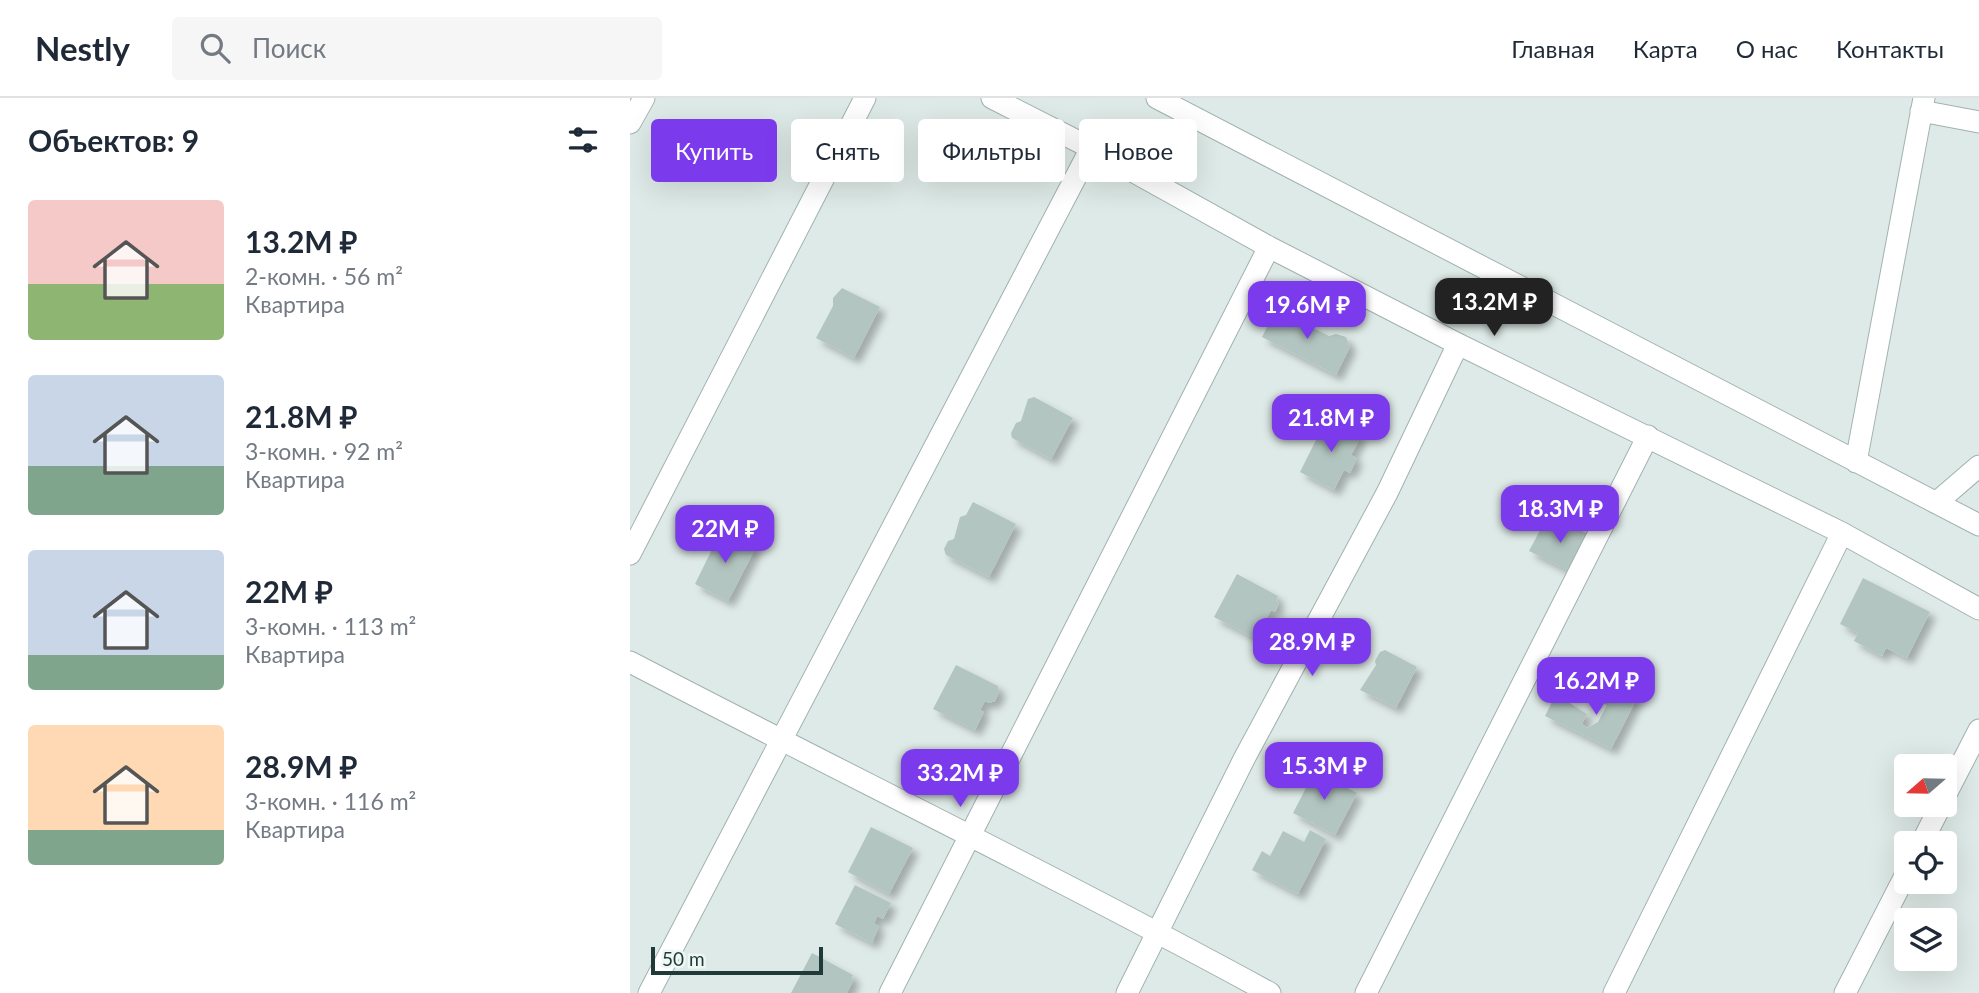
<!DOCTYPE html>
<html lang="ru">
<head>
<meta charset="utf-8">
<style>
  :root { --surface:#fff; --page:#f6f6f7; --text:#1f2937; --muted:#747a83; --line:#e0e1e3; --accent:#7c3aed }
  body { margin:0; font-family:Lato,sans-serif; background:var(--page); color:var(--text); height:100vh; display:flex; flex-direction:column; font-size:26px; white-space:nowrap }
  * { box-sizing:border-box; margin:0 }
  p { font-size:23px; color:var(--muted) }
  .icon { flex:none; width:38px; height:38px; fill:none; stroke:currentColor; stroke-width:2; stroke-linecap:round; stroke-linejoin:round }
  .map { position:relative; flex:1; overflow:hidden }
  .side { display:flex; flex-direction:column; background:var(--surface); width:630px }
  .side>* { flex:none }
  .top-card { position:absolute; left:21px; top:21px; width:665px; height:63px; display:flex; gap:14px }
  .needle { width:46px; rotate:250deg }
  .tools { position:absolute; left:1264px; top:656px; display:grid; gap:14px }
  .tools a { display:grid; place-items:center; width:63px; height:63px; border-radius:7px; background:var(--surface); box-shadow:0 7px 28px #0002; font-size:35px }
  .scale { position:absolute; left:21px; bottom:18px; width:172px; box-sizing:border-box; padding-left:7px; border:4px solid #1f3a38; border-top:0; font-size:19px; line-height:24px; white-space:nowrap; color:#1f3a38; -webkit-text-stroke:5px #eef7f4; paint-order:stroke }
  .price { position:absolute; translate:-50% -60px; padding:0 16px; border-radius:14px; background:var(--accent); color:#fff; font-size:23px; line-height:46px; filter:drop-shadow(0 2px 4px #0008) }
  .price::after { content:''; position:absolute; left:50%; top:42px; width:21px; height:16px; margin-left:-10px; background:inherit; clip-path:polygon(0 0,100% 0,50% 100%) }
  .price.selected { background:#222; color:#fff }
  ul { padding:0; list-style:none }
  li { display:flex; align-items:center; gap:21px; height:175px; padding:0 28px }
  li span { display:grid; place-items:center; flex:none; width:196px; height:140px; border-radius:7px; color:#555 }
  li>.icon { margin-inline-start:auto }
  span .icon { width:84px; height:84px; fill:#fffc; stroke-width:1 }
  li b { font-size:30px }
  h2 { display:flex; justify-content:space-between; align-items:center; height:84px; padding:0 28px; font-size:30px }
  .pill { padding:0 24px; border-radius:7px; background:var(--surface); box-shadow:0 7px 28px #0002; font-size:24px; line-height:63px }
  .pill.selected { background:var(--accent); color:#fff }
  header { display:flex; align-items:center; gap:42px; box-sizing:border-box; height:98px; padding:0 35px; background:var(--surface); border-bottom:2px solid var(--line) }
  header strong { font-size:33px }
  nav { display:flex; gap:38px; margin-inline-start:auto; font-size:24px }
  .search { width:490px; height:63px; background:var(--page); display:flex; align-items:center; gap:18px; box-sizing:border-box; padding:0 24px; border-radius:7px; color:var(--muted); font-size:26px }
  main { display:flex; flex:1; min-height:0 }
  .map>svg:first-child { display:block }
</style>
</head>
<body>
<header>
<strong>Nestly</strong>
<div class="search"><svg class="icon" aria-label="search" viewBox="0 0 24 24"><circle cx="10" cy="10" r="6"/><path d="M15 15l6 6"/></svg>Поиск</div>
<nav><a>Главная</a><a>Карта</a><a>О нас</a><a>Контакты</a></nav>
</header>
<main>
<section class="side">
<h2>Объектов: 9<svg class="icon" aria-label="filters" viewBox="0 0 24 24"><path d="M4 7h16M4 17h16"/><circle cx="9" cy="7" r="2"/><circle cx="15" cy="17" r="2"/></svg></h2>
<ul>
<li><span style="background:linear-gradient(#f6c9c9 60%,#8fb573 0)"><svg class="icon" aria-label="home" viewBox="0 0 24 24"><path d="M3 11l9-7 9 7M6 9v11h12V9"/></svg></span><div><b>13.2M ₽</b><p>2-комн. · 56 m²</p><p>Квартира</p></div></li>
<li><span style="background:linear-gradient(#c9d6e8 65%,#7fa58c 0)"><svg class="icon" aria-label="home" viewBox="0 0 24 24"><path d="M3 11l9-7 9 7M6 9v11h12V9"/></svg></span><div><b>21.8M ₽</b><p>3-комн. · 92 m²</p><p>Квартира</p></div></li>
<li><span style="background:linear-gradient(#c9d6e8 75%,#7fa58c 0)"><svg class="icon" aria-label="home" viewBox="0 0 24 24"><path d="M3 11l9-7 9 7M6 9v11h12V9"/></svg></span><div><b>22M ₽</b><p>3-комн. · 113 m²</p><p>Квартира</p></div></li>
<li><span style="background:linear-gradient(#ffd9b3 75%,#7fa58c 0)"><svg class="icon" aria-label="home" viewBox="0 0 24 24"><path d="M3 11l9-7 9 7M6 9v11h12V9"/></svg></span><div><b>28.9M ₽</b><p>3-комн. · 116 m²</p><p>Квартира</p></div></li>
</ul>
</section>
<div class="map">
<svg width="1349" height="895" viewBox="0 0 1349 895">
  <defs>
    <filter id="shadow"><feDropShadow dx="6" dy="6" stdDeviation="3.5" flood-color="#0004"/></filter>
  </defs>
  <rect width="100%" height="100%" fill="#deeae7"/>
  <path fill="#b3c5c0" filter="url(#shadow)" d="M212 190 250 209 224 260 186 240 203 208V200Z
    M651 209 661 211 667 222 699 238 706 236 716 239 720 249 706 277 632 239 646 211Z
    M404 299 443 320 421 361 382 340 381 335 386 325 391 323 398 301Z
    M697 320 731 338 721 357 727 360 720 375 714 372 704 392 670 374Z
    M343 404 386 426 359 479 316 457 314 451 318 443 324 441 330 419 336 417Z
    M916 421 939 433 942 428 960 437 941 474 899 453Z
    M92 431 126 449 98 503 65 486Z
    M607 476 648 498 646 503 649 505 645 514 641 512 633 527 637 529 632 538 629 536 626 541 584 519Z
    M1233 480 1300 514 1277 560 1256 550 1252 558 1224 543 1228 535 1210 526Z
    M755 552 787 569 766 610 730 592 746 567 745 563 750 554Z
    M326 567 368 588 369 595 365 603 359 605 355 603 350 612 354 614 345 632 303 611Z
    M983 588 1007 600 981 651 915 618 924 600 934 605 938 604 957 616 952 626 957 630 968 624 977 607 974 606V602Z
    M684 673 727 695 705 737 663 715 676 690 673 684 678 675Z
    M241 729 283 750 259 796 218 774Z
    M680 732 696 741 668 796 622 772 632 753 640 758 653 733 674 744Z
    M225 787 261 805 253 821 247 818 244 826 249 828 242 845 205 826Z
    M182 855 223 877 221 880 224 881 217 895H161Z"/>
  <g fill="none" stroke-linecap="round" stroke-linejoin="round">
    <defs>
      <path id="minor" d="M362 0 461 50 639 149 828 246 1212 435 1349 511
        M527 0 1349 427
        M1291 13 1349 24
        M0 25 14 0
        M1226 364 1294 0
        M1306 405 1349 368
        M0 456 235 0
        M0 564C213 675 429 780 640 895
        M1314 700 1349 632
        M1291 746 1311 707
        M19 895 461 50
        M260 895 639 149
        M497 895 614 661 757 395 828 246
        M736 895 1018 338
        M984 895 1212 435
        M1215 895 1276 776"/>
    </defs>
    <use href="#minor" stroke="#a1b2af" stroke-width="23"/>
    <use href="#minor" stroke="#fff" stroke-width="21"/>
  </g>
</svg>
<div class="tools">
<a><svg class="needle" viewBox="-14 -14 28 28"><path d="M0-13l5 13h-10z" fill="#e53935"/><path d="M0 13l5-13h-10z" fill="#747a83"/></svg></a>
<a><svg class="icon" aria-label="locate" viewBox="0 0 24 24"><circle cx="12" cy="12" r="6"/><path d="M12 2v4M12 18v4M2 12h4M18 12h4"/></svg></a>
<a><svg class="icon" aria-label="layers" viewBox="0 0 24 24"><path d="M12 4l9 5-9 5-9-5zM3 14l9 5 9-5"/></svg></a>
</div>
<div class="scale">50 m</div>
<b class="price selected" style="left:864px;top:240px">13.2M ₽</b>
<b class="price" style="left:677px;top:243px">19.6M ₽</b>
<b class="price" style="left:701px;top:356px">21.8M ₽</b>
<b class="price" style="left:930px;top:447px">18.3M ₽</b>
<b class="price" style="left:95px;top:467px">22M ₽</b>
<b class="price" style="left:682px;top:580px">28.9M ₽</b>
<b class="price" style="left:966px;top:619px">16.2M ₽</b>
<b class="price" style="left:694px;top:704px">15.3M ₽</b>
<b class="price" style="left:330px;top:711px">33.2M ₽</b>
<div class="top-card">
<a class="pill selected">Купить</a>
<a class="pill">Снять</a>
<a class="pill">Фильтры</a>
<a class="pill">Новое</a>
</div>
</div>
</main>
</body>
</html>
